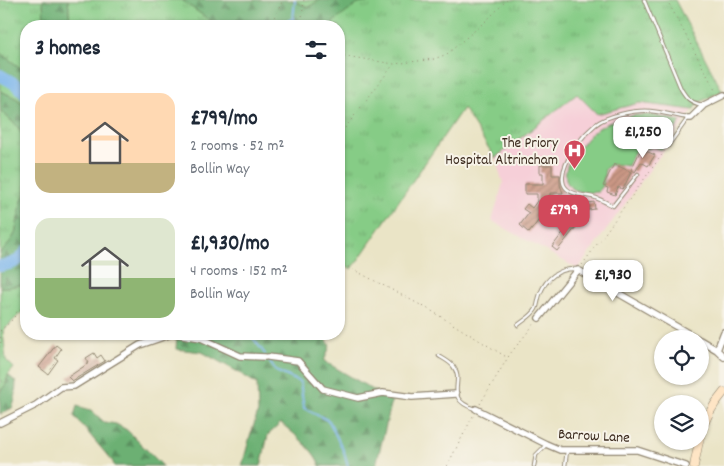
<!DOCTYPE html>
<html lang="en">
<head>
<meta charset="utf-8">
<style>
  :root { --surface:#fff; --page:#f6f6f7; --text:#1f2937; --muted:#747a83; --accent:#d1495b }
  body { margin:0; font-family:Dekko,sans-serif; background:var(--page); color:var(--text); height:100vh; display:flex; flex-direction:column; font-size:19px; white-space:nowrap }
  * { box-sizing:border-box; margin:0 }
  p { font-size:16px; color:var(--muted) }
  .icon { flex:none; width:28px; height:28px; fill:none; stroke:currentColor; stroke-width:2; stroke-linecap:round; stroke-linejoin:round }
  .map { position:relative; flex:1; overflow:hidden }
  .side { position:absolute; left:20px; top:20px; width:325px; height:320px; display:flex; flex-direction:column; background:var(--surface); border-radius:20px; box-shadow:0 1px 4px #0004 }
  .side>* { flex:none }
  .fabs { position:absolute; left:654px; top:330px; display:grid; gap:10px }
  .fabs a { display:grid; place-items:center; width:55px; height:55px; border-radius:50%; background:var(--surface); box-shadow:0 1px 4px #0004; font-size:25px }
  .price { position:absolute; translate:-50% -42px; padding:0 11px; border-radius:10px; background:#fff; color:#222; font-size:16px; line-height:32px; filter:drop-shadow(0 1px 2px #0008) }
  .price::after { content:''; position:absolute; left:50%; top:30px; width:15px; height:11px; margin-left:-8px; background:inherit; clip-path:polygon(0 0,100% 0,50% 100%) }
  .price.current { background:var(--accent); color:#fff }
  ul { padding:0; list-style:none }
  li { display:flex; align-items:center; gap:15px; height:125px; padding:0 15px }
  li span { display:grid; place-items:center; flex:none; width:140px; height:100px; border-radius:15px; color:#555 }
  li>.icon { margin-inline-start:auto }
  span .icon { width:60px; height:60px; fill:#fffc; stroke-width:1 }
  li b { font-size:21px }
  h2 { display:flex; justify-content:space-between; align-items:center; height:60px; padding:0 15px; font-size:21px }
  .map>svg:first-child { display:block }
</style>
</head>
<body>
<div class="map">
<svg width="724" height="466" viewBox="0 0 724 466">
  <defs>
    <pattern id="grass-tufts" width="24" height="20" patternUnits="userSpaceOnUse" patternTransform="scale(1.25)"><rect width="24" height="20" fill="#86cc86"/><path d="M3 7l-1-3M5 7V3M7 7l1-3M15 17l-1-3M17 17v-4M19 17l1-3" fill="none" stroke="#75af73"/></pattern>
    <pattern id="forest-firs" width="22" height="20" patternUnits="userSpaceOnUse" patternTransform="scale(1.25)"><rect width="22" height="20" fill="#6cb073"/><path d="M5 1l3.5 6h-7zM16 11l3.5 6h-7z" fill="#5a8f5e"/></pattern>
    <pattern id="building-hatch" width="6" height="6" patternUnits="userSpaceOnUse" patternTransform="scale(1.25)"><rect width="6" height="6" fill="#cb9885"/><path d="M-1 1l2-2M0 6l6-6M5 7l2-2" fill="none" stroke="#a67c6c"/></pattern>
  </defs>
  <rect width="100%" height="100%" fill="#f7f3e8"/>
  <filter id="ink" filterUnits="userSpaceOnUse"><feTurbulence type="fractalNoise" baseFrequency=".02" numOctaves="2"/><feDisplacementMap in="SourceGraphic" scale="10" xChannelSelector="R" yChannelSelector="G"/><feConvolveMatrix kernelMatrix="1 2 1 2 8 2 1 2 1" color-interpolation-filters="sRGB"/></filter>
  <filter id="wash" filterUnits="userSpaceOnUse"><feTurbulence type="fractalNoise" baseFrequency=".0096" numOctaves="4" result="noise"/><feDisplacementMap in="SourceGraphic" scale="20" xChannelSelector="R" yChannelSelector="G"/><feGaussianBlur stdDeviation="1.12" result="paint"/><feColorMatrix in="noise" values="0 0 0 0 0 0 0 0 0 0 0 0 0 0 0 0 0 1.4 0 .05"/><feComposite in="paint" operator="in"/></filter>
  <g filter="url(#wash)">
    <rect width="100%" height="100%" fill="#eae4c6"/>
    <path fill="#f6cfd8" d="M577 93 597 114 639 103 693 110 578 269 492 221 503 183 495 158Z"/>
    <path fill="url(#grass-tufts)" stroke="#607b52" d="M0 0H43L44 21 43 26H26V72L0 53Z
      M68 0H183L184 2 218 26H70Z
      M291 0H320V1L308 7Z
      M397 0H675L722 91 698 103 693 110 639 103 597 114 577 94 495 158 463 108 352 269 339 262V26H328C335 21 350 8 357 4 370 0 385 5 397 0Z
      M0 75C10 80 18 86 26 94V102L24 104 14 97 0 91Z
      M0 110 18 127 26 142V190L21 204 15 234 6 248 0 253Z
      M26 284V310L23 311 3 331 6 360 14 368 8 375 6 384 0 392V287H8Z"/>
    <path fill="url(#forest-firs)" stroke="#546d48" d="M43 0H68L70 26H43L44 20Z
      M183 0H291L308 7 320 0H397L391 3 374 1 358 4 328 26H218L184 2Z
      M0 53 26 72V94L10 80 0 76Z
      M0 91 14 97 24 104 26 102V142L18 127 0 110Z
      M26 190V284L8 287H0V253L6 248 15 234 21 204Z
      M177 334H324L330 346 324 361 392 401 376 465 378 466H320C315 450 294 434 281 423L268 435 261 466H242L249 440 258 412 257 384 238 372 202 352 176 349Z
      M8 375 16 382 15 400 12 408 0 414V392L6 384Z
      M77 406 91 410 104 422 116 424 127 430 163 466H114L113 462 74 416Z"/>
    <path fill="#86cc86" stroke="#607b52" d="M636 115H652L681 121 661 150 653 146 648 149 641 146 634 153 628 166C618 165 613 162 605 169L603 186 598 192C580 194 560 190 567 166 570 158 577 150 582 144 586 140 589 135 593 132 606 122 620 118 636 115Z"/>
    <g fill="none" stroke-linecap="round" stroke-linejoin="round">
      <path stroke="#7ab5ec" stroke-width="2" d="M279 26 283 22 293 19 295 0
        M250 334 265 354
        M267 358 276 371 300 382 304 408 329 421 344 452 348 466"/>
      <path stroke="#7ab5ec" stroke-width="12" d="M0 75 17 85 26 94
        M0 266C12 264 20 262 26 251"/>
    </g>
    <g id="blocks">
      <path fill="url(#building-hatch)" d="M641 149 655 155 648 166 641 162 635 172 631 170Z
        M614 164 631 172 624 187 622 189 618 187 615 195 607 192 608 188 603 186Z
        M540 165H552V175H560V185L563 193H550V205L529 233 520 225 529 213 523 209 527 204 532 208 537 201V194H525V184H543V173H540Z
        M594 202 595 209 589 210 571 208V206Z
        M571 222 576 227 557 251 552 247Z
        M56 345 61 349 55 358 58 360 48 374 39 367Z
        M94 353 97 358 101 355 105 361 72 381 68 377 89 363 86 358Z"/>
    </g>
  </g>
  <g filter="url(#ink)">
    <use href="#blocks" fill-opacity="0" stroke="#928772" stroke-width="1"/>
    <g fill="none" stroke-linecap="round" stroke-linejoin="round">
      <defs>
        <path id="lane" d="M644 0 681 89C687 99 690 102 702 105
          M638 174 613 206C607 203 602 200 596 198 587 195 574 196 567 189 560 183 563 171 566 164 572 150 583 135 595 125 607 115 635 110 650 111 663 112 675 116 688 118L668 146
          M518 325C524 320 532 316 536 309 538 305 538 299 540 294 546 278 559 268 576 269
          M439 356C444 359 450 362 453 366 466 382 442 398 475 409
          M534 466 536 455 545 446
          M565 466 567 451"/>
        <path id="street" d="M688 118H691L704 105 724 95
          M539 318 578 270 698 339
          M177 334 201 338 240 356 265 357
          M700 340 717 350 724 357
          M717 350 724 332
          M268 357 298 361 323 389 358 398 383 393 412 397 456 394
          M476 409 546 444 560 450H637L686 466
          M0 423 36 405 61 387 74 386 140 345 172 334"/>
        <path id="secondary" d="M700 437C704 419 712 406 724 392
          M694 466 699 441"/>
      </defs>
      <use href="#lane" stroke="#928772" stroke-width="4.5"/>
      <use href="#street" stroke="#928772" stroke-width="8"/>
      <use href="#secondary" stroke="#928772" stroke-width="9"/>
      <path stroke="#928772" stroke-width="1" stroke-dasharray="1 4" stroke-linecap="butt" d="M667 0 716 92
        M270 26 283 0
        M301 26 304 0
        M339 55 394 64 434 59 447 54 487 20 507 0
        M345 128 393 65
        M339 262 430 310 508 358
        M582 265 666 149
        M0 331 13 319 18 310 24 307 26 305
        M135 334 138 340
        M0 337 1 340 0 347
        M480 404 510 354 535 323
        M447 466 473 416"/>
      <use href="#lane" stroke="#fff" stroke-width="2.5"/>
      <use href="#street" stroke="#fff" stroke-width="5.5"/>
      <use href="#secondary" stroke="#fee5c5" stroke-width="8"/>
    </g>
  </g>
  <defs>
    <symbol id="hospital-pin" viewBox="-11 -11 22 30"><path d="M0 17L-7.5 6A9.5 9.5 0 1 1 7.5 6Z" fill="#d1495b" stroke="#f7f3e8"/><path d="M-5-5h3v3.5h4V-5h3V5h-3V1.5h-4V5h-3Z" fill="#fff"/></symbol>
  </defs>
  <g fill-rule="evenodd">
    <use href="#hospital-pin" x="562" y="138" width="25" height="34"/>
  </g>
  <g text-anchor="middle" stroke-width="4" stroke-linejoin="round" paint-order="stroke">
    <g font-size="15" fill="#3b2a1e" stroke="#f7f3e8" text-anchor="end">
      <text x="558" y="147">The Priory<tspan x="558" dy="17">Hospital Altrincham</tspan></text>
    </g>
    <g font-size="15" fill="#3b2a1e" stroke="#f7f3e8">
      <text transform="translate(594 435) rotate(3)" y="5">Barrow Lane</text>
    </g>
  </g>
</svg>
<div class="fabs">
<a><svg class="icon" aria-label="locate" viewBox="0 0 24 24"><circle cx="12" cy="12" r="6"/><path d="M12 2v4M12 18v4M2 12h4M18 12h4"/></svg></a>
<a><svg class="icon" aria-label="layers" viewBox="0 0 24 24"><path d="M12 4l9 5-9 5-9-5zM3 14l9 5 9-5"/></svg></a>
</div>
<b class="price" style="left:643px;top:159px">£1,250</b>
<b class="price current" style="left:564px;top:237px">£799</b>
<b class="price" style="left:613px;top:302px">£1,930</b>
<section class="side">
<h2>3 homes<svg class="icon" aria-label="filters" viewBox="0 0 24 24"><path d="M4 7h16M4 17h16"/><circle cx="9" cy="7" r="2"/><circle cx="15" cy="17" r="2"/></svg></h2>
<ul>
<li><span style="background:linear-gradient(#ffd9b3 70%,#c2b280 0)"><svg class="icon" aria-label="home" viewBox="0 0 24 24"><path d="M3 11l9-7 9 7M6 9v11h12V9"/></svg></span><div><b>£799/mo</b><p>2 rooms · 52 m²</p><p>Bollin Way</p></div></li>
<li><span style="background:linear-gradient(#dfe7d0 60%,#8fb573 0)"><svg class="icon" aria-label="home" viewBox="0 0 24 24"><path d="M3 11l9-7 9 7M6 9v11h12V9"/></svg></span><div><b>£1,930/mo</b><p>4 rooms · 152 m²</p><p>Bollin Way</p></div></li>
</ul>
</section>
</div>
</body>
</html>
